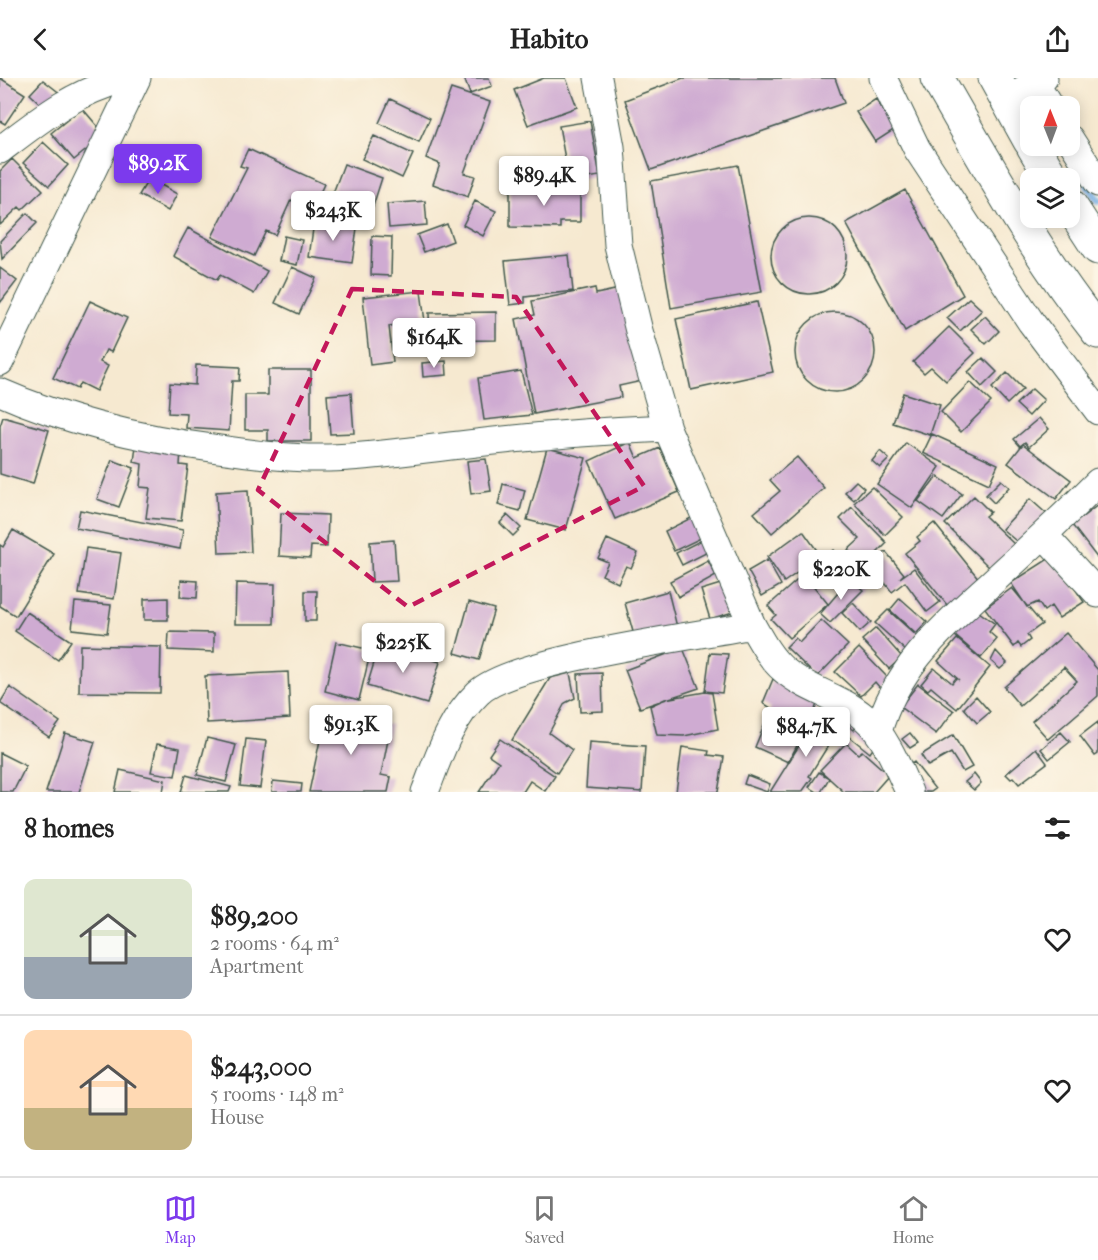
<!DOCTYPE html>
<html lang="en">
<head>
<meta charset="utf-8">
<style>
  :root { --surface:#fff; --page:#f6f6f6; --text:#222; --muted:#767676; --line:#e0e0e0; --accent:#7c3aed }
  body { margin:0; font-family:"IM FELL French Canon",serif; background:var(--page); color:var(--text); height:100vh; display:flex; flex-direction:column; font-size:22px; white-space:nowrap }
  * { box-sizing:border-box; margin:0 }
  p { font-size:20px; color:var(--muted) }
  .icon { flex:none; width:33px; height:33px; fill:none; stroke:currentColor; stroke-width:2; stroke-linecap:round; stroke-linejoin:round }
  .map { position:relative; height:714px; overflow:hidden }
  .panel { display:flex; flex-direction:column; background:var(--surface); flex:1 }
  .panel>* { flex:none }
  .needle { width:39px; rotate:359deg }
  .controls { position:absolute; left:1020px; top:18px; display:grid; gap:12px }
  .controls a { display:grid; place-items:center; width:60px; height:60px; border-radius:12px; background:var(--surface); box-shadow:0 3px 15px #0003; font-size:30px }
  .price { position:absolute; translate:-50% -51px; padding:0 14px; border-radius:6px; background:#fff; color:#222; font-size:20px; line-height:39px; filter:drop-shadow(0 2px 3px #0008) }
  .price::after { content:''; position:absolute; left:50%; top:36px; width:18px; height:14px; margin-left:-9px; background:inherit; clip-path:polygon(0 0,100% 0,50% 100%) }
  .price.current { background:var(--accent); color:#fff }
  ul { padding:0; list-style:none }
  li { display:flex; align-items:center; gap:18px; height:150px; padding:0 24px }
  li+li { border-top:2px solid var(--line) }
  li span { display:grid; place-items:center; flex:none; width:168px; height:120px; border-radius:12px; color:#555 }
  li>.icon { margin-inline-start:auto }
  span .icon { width:72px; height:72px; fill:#fffc; stroke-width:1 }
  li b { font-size:26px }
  h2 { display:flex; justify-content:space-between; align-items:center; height:72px; padding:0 24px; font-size:26px }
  header { display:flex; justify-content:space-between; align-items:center; height:78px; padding:0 24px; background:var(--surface); font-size:27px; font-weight:700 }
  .tabs { display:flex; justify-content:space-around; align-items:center; height:84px; border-top:2px solid var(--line); background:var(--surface); font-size:16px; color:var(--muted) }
  .tabs a { display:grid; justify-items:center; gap:3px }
  .tabs .current { color:var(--accent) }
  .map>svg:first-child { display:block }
</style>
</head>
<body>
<header><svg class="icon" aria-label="back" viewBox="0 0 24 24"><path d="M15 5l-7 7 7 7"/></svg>Habito<svg class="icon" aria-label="share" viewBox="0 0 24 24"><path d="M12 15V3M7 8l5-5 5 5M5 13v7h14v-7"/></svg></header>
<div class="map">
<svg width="1098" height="714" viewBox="0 0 1098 714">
  <rect width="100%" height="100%" fill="#fcf5e5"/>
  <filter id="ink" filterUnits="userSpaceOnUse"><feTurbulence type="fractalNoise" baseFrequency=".0167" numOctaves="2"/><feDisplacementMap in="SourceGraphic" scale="12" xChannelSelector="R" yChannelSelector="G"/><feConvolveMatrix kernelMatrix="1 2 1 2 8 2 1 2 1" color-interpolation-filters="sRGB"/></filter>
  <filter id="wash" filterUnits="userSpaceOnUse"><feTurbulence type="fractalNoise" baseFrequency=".008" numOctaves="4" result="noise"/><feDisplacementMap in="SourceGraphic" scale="24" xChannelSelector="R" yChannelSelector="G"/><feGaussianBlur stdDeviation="1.35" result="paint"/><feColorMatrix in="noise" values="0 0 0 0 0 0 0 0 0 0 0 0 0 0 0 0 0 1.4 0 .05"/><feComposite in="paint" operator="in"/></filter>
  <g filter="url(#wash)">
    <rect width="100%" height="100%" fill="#f6e9d0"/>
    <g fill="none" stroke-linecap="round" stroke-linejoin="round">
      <path stroke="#75aee5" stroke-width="8" d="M1088 108 1098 123"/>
    </g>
    <g id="blocks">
      <path fill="#cfabd2" d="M0 0 25 16 5 46 0 43Z
        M464 0H489L492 8 470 16Z
        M544 0H566L577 29 528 47 514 12Z
        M683 0H835L844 25 651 92 625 22Z
        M43 2 66 20 51 36 30 16Z
        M451 11 490 24 464 95 475 98 468 119 433 106 440 86 426 80Z
        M390 21 430 40 419 64 379 45Z
        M876 21 895 51 875 64 856 34Z
        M82 30 105 57 74 82 51 55Z
        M590 43 600 98 569 103 559 48Z
        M374 58 413 76 402 100 362 81Z
        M43 64 68 87 49 108 23 85Z
        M248 71 324 106 312 132 291 122 275 157 266 153 254 178 212 159 247 90 240 88Z
        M12 81 43 112 22 132 19 129 0 147V93Z
        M344 86 382 100 373 128 333 115Z
        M738 87 762 214 671 230 651 103Z
        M149 100 177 116 168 133 139 117Z
        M510 110 580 111V144H560V150L510 149Z
        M905 112 963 217 905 253 846 145Z
        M425 123 427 147 389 150 387 126Z
        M475 123 496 133 483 158 463 147Z
        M27 135 37 145 2 181 0 163Z
        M771 178a38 38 0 1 1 76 0a38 38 0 1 1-76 0Z
        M314 144 357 150 352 185 309 179Z
        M447 146 453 163 424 174 417 157Z
        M188 150 267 193 254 216 220 197 217 202 173 178Z
        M284 158 302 162 297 187 279 183Z
        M372 158 392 159 391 198 371 197Z
        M569 177 573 213 525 219V225L510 227 505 183Z
        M292 189 316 200 299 236 275 225Z
        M0 190 17 203 0 225Z
        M595 210 596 216 624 210 642 303 619 308 621 319 534 336 516 241 535 237 532 223Z
        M421 213 425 244 389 248 393 284 370 287 363 219Z
        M969 220 982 232 960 253 947 240Z
        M90 223 127 240 111 274 106 272 100 284 108 288 96 313 80 305 77 311 53 300Z
        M757 224 773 294 691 312 676 241Z
        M496 234V262L430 263 429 235Z
        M795 274a40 40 0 1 1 80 0a40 40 0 1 1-80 0Z
        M985 238 999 253 986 266 971 251Z
        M949 249 975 275 946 303 931 289 924 295 913 284Z
        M983 280 997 294 982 309 968 294Z
        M446 283 447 297 423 299 422 285Z
        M196 287 240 289 239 303H232L229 353 186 350 187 336 168 335 170 305 195 307Z
        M268 292H311V363H268V352H245V317H268Z
        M521 293 532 337 484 342 478 300Z
        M1007 295 1023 311 1007 326 992 310Z
        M970 304 991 324 961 354 941 334Z
        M1032 311 1044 322 1029 338 1016 326Z
        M351 315 354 355 330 356 327 317Z
        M903 315 940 327 930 357 893 345Z
        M3 339 49 352 33 406 0 396V348Z
        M1039 340 1049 351 1029 369 1025 364 1020 368 1014 361Z
        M932 356 998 386 989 406 923 375Z
        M630 364 637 380 660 370 679 414 615 441 589 383Z
        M906 365 940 389 912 430 877 406Z
        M1023 366 1071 402 1056 421 1008 385Z
        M136 368 181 373 180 387 188 388 181 443 146 440 150 410 140 409 142 386 134 384Z
        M547 370 586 380 566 452 527 442Z
        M880 373 889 381 880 390 872 383Z
        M797 379 824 410 772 455 754 435 780 413 770 402Z
        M486 381 491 413 471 416 467 383Z
        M112 382 134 390 119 429 97 421Z
        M937 398 962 416 943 441 918 423Z
        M1001 402 1009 409 994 425 986 417Z
        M856 403 864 410 854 422 845 414Z
        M503 406 525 412 520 433 498 427Z
        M872 409 903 439 885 457 854 425Z
        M248 412 251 474 219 475 216 414Z
        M974 418 990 434 985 438 1015 467 991 491 945 446Z
        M1030 421 1049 438 1022 468 1002 451Z
        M1098 427V481L1072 447Z
        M852 429 887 465 864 488 848 472 860 461 840 441Z
        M80 432 183 452 180 471 76 450Z
        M281 435 328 437 327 469 311 468 310 480 279 478Z
        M507 437 521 450 513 458 500 445Z
        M693 439 703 459 674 473 665 453Z
        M934 445 979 501 947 527 905 475 920 463 917 459Z
        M13 452 54 476 16 538 0 528V467L3 469Z
        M803 453 821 478 784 504 767 479Z
        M706 460 712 472 682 487 676 475Z
        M607 461 638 475 631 490 626 488 618 505 602 497 608 484 598 480Z
        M394 462 397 503 372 504 370 464Z
        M86 470 121 475 114 521 79 516Z
        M833 472 844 485 831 498 819 485Z
        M886 474 904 496 900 500 914 490 940 524 927 534 905 504 892 514 870 486Z
        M1053 478 1084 524 1059 540 1051 528 1044 533 1038 524 1027 529 1011 505Z
        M767 482 781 507 762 518 748 493Z
        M708 483 716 498 678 519 670 503Z
        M804 496 828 526 789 560 771 541 776 537 768 528Z
        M850 501 863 512 830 545 820 536Z
        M181 502 198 503 197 520 180 519Z
        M727 504 736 533 710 541 701 512Z
        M236 505 275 506 274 546H235Z
        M1012 510 1042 546 1027 557 1030 562 1021 569 1018 565 1014 569 985 530Z
        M305 513H317L316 543H305Z
        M668 513 677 549 635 561 625 525Z
        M168 520V542H144V521Z
        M900 520 927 544 916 556 890 532Z
        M75 524 111 527 107 555 72 551Z
        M469 524 494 531 479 582 455 575Z
        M853 525 871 544 860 554 842 535Z
        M969 530 977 536 979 534 995 546 989 554 997 561 981 580 953 556Z
        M888 532 919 560 906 573 875 545Z
        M27 534 71 563 58 582 15 553Z
        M821 542 848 567 817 599 786 569 795 560 800 564Z
        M876 550 902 579 889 591 862 562Z
        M169 554 214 555V574L168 572Z
        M1066 555 1098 592V618L1048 661 1032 643 1077 603 1064 589 1020 628 1004 609Z
        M957 561 990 589 957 631 931 609 928 612 921 606 934 590 952 605 956 600 959 602 938 583Z
        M336 564 371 572 359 622 325 613Z
        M380 565 440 584 427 626 367 608Z
        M80 567 161 569 160 615 79 614Z
        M683 570 699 610 640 630 625 592Z
        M859 570 889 601 880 610 875 604 861 618 835 594Z
        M996 573 1007 585 1000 591 991 583Z
        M710 575 728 576 722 615 705 613Z
        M288 594 290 640 207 645 205 598Z
        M570 595 575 620 565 625 549 655 572 672 557 695 512 662 550 600Z
        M602 595 603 633 580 634 578 596Z
        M773 601 818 623 812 640 788 684 755 669 771 630 763 625Z
        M918 606 954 633 936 656 900 629Z
        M10 609 60 644 49 659 0 625Z
        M705 614 712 615 718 651 684 658 657 657 650 628 665 621Z
        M976 618 990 634 977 645 964 630Z
        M828 627 849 638 846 643 843 642 839 648 821 637Z
        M326 634 391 647 381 697 391 699 388 714H309Z
        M817 639 838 652 809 698 812 700 802 714H770Z
        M1098 644V676L1095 678 1080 658Z
        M858 647 877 665 870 675 845 655 850 649 854 652Z
        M1061 654 1070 664 1049 681 1041 671Z
        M65 655 95 664 79 714H46Z
        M910 655 918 665 910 670 902 661Z
        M953 657 972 689 963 694 951 675 928 688 921 677Z
        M207 660 236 667 226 704 197 697Z
        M246 661 266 663 260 710 240 708Z
        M500 661 555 698 545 713 530 703 523 714H479L499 684 489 677Z
        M589 664 645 668 642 714 586 710Z
        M846 665 858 676 862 673 889 697 874 714H844L820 692Z
        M157 666 180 670 175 698 151 694Z
        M682 669 709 673 708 677 724 679 718 714H676Z
        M1036 670 1047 685 1019 706 1013 699 1011 701 1006 696Z
        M0 675 26 688 13 714H0Z
        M914 684 935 711 931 714H916L901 694Z
        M120 692 165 702 163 714H115Z
        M819 694 829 700 821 714H817L809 709Z
        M974 696 981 705 974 712 965 704Z
        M186 697 231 709 229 714H181Z
        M747 697 770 706 767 714 744 706Z
        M273 703 302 706 301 714H272Z"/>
    </g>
  </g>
  <g filter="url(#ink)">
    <use href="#blocks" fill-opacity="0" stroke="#3f574b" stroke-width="1.5"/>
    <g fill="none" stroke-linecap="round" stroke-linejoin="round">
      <defs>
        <path id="minor" d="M598 0 611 69 618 167 639 253 667 350 752 547C761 563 770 580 784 592 807 612 841 619 864 639 885 657 898 689 909 714
          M883 0 917 71 1031 244 1098 333
          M1032 0 1049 28
          M1007 21 1044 0
          M1070 61 1098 105
          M0 72C43 39 74 14 127 0
          M0 284 137 0
          M0 314C70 345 143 361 219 371 255 376 291 381 328 380 374 379 421 371 468 366 534 358 600 353 667 350
          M1044 457 1098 516
          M878 654C897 584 951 543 1002 495 1035 465 1067 435 1098 404
          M425 714C439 678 450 642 478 615 513 581 697 558 752 547"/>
        <path id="major" d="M937 0C987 86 1036 176 1098 254
          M995 0 1030 63
          M1033 68 1052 100
          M1070 127 1098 170"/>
      </defs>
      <use href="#minor" stroke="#3f574b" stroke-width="29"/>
      <use href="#major" stroke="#3f574b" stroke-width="35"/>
      <use href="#minor" stroke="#fff" stroke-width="27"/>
      <use href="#major" stroke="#fff" stroke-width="33"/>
    </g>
  </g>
  <path fill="none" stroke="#c2185b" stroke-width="4.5" stroke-dasharray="12 8" stroke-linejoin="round" d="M352 211 516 219 644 408 408 529 258 412Z"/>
</svg>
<div class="controls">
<a><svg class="needle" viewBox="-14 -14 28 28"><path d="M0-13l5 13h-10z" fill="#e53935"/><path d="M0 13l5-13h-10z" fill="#767676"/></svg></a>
<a><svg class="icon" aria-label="layers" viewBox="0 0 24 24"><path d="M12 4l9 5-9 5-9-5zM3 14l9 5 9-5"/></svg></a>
</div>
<b class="price current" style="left:158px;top:117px">$89.2K</b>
<b class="price" style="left:544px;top:129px">$89.4K</b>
<b class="price" style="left:333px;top:164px">$243K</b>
<b class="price" style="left:434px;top:291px">$164K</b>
<b class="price" style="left:841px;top:523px">$220K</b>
<b class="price" style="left:403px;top:596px">$225K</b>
<b class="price" style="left:351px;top:678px">$91.3K</b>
<b class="price" style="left:806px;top:680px">$84.7K</b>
</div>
<section class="panel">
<h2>8 homes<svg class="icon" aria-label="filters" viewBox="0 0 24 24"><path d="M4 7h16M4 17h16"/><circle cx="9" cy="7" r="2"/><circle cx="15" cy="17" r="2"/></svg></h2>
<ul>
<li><span style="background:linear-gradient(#dfe7d0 65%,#9aa5b1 0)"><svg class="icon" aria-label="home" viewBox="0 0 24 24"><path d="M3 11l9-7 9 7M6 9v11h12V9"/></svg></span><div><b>$89,200</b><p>2 rooms · 64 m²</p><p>Apartment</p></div><svg class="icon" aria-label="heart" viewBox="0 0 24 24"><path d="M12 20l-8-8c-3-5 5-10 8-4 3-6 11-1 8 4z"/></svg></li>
<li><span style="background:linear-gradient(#ffd9b3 65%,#c2b280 0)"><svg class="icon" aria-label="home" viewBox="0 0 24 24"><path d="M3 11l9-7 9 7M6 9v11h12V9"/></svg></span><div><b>$243,000</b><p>5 rooms · 148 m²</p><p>House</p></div><svg class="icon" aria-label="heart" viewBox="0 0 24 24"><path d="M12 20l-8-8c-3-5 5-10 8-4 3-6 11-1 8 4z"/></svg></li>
</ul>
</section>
<nav class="tabs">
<a class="current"><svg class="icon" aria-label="map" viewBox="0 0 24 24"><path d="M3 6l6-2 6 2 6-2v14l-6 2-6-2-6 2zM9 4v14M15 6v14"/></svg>Map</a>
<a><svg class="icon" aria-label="saved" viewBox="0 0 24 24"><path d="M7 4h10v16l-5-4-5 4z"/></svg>Saved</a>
<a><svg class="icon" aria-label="home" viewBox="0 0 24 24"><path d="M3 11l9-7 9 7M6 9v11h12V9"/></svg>Home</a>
</nav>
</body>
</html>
